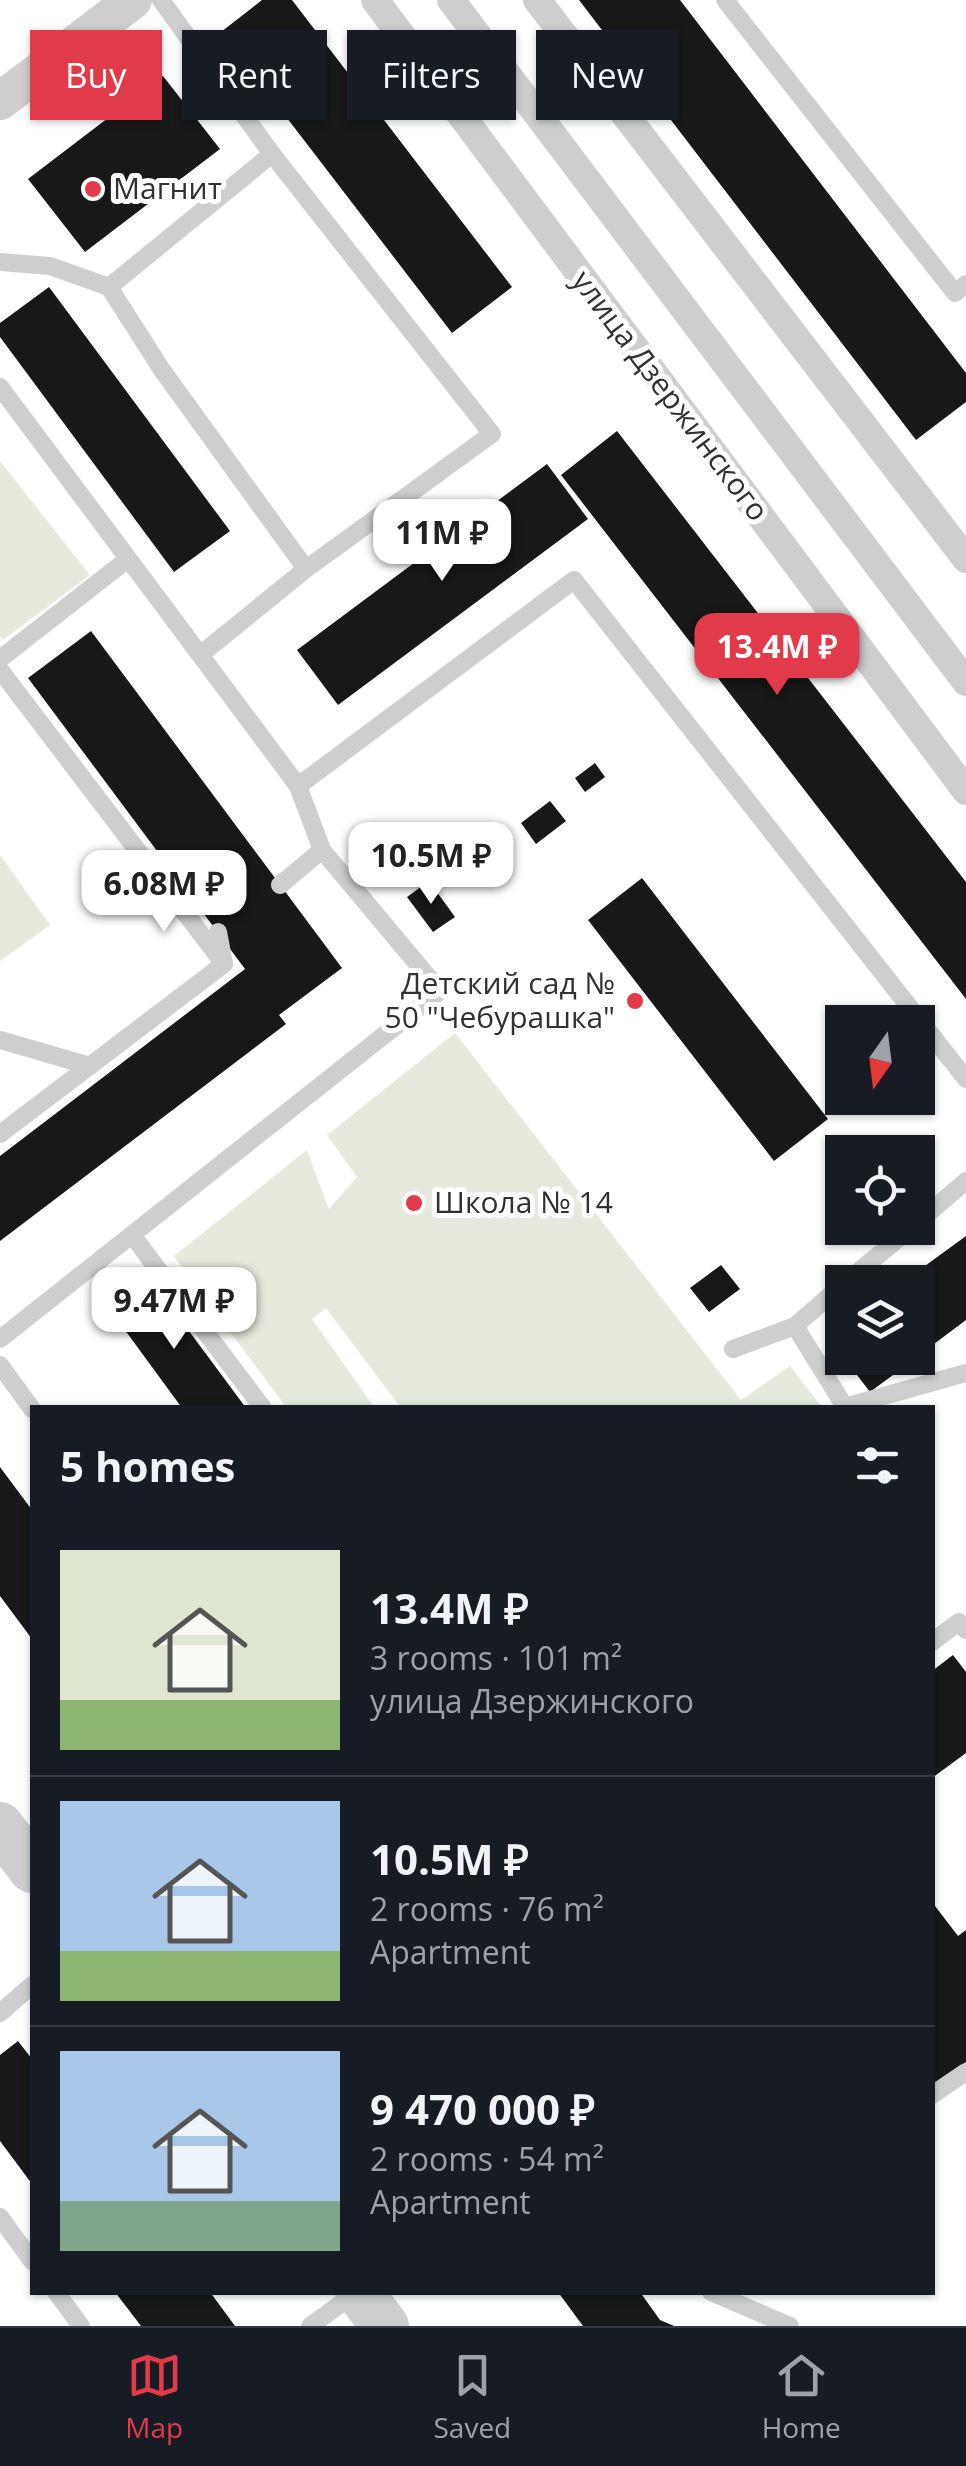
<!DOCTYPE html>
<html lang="en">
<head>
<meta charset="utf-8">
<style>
  :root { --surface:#171b24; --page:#20242c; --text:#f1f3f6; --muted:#9ea1a6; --line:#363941; --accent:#e13b4b }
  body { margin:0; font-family:"Open Sans",sans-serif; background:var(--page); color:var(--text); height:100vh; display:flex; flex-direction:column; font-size:38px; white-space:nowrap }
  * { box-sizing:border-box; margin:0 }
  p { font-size:32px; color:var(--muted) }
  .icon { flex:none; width:55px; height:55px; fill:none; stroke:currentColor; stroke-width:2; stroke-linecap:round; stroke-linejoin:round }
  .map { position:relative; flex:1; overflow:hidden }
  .sheet { position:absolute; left:30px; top:1405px; width:905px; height:890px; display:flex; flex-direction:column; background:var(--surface); border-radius:0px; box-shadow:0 2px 8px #0004 }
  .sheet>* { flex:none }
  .hud { position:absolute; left:30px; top:30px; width:908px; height:90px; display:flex; gap:20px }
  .needle { width:65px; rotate:194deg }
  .tools { position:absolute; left:825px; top:1005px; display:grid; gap:20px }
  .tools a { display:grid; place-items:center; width:110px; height:110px; border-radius:0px; background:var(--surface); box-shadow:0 2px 8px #0004; font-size:50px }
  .price { position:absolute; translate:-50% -85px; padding:0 22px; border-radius:20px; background:#fff; color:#222; font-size:32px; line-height:65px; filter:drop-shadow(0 2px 5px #0008) }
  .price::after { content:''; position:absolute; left:50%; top:60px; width:30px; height:22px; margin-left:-15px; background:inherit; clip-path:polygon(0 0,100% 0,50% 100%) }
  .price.current { background:var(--accent); color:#fff }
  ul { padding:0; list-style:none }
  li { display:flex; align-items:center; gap:30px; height:250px; padding:0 30px }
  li+li { border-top:2px solid var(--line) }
  li span { display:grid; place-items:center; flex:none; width:280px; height:200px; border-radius:0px; color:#555 }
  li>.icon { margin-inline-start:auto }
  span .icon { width:120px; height:120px; fill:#fffc; stroke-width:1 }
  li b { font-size:42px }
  h2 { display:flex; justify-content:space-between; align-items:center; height:120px; padding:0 30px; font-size:42px }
  .pill { padding:0 35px; border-radius:0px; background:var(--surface); box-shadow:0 2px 8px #0004; font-size:35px; line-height:90px }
  .pill.current { background:var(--accent); color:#fff }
  .tab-bar { display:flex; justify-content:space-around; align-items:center; height:140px; border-top:2px solid var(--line); background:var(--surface); font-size:28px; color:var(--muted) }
  .tab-bar a { display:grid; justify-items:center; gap:5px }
  .tab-bar .current { color:var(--accent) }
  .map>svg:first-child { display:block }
</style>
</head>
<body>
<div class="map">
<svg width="966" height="2326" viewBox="0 0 966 2326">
  <rect width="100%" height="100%" fill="#fff"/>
  <path fill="#e5eadd" d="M0 461 90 575 3 640 0 636Z
    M0 855 50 925 0 961Z
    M455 1033 741 1400 790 1366 822 1407H400L326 1308 312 1319 374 1407H286L174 1256 307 1150 329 1209 357 1177 327 1135Z"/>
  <path fill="#181818" d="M262 0H292L512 287 452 333 221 32Z
    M579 0H680L966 373V402L916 440Z
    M163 76 220 149 85 252 28 179Z
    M49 287 230 531 174 572 0 337V323Z
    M617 431 966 882V999L561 475Z
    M547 464 588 519 338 705 297 650Z
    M91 631 342 968 279 1015 286 1024 0 1241V1156L245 969 28 678Z
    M595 763 605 777 585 792 575 778Z
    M550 801 566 821 536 844 521 823Z
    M642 878 828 1119 774 1161 588 920Z
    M429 881 455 917 433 932 407 897Z
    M966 1236V1320L918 1356V1282H903Z
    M721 1265 740 1289 709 1312 690 1288Z
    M152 1281 246 1408H182L111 1311Z
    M844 1358H916L870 1392Z
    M0 1467 32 1510V1639L0 1596Z
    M953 1655 966 1672V1753L932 1778V1671Z
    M932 1902 958 1936 966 1930V2062L932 2087Z
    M18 2041 32 2059V2184L0 2141V2055Z
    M115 2292H210L235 2326H141Z
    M558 2292H640L660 2320 674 2326H583Z"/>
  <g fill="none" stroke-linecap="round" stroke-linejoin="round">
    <path stroke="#cecece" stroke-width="18" d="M725 0 955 293 966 284
      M272 154 492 434 306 569
      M0 262 50 266 109 287 272 154 161 0
      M109 287 162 370 306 569 200 655
      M0 387 298 786 574 580 966 1079
      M0 659 128 559
      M0 670 224 964 218 932
      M280 885 322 850
      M0 1040 90 1066
      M0 1134 224 964
      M918 1222 966 1181
      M132 1235 263 1408
      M846 1282 911 1228
      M795 1326 842 1285
      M0 1339 440 991 322 850 298 786
      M733 1349 795 1326 845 1407 966 1373
      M0 1365 32 1409
      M932 1642 959 1622 966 1630
      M0 2013 32 1985
      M932 2095 966 2072
      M0 2217 32 2261
      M56 2292 81 2326
      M711 2292 790 2326
      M310 2326 356 2293"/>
    <path stroke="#cecece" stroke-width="28" d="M375 0 966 791
      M451 0 966 682
      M537 0 966 559"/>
    <path stroke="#cecece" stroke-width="38" d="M0 101 133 0"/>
    <path stroke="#cecece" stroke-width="48" d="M0 1826 32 1869
      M359 2292 385 2326"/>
  </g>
  <g fill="#e13b4b" stroke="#fff" stroke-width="4">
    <circle cx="93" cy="189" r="10"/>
    <circle cx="635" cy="1001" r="10"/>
    <circle cx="414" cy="1203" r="10"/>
  </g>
  <g text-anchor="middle" stroke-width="10" stroke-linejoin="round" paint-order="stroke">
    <g font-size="30" fill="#313131" stroke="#fff" text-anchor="start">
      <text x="113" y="199">Магнит</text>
      <text x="615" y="994" text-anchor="end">Детский сад №<tspan x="615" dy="34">50 "Чебурашка"</tspan></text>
      <text x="434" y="1213">Школа № 14</text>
    </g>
    <g font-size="30" fill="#313131" stroke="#fff">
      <text transform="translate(670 396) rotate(53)" y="10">улица Дзержинского</text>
    </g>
  </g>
</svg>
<div class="tools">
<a><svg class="needle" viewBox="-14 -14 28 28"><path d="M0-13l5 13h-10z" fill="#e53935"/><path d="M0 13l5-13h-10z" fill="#9ea1a6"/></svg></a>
<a><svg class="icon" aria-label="locate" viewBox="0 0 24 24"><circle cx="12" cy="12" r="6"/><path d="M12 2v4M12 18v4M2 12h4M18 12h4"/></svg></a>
<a><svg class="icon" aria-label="layers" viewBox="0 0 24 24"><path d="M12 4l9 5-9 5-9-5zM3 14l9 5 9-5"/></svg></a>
</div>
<b class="price" style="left:442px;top:584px">11M ₽</b>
<b class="price current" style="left:777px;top:698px">13.4M ₽</b>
<b class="price" style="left:431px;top:907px">10.5M ₽</b>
<b class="price" style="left:164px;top:935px">6.08M ₽</b>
<b class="price" style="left:174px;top:1352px">9.47M ₽</b>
<div class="hud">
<a class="pill current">Buy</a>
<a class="pill">Rent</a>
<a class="pill">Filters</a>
<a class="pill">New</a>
</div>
<section class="sheet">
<h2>5 homes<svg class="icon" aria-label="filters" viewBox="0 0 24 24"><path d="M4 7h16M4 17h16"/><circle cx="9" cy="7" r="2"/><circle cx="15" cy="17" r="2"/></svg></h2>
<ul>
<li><span style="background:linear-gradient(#dfe7d0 75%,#8fb573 0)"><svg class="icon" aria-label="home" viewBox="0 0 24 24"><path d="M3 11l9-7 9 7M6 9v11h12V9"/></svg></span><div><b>13.4M ₽</b><p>3 rooms · 101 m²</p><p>улица Дзержинского</p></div></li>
<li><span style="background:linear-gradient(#a9c7e8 75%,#8fb573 0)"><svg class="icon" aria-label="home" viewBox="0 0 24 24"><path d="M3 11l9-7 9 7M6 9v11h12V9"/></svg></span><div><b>10.5M ₽</b><p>2 rooms · 76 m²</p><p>Apartment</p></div></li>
<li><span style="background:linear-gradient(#a9c7e8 75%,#7fa58c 0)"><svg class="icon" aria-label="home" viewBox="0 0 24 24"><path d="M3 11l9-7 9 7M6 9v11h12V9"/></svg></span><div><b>9 470 000 ₽</b><p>2 rooms · 54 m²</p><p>Apartment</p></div></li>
</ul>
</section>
</div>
<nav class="tab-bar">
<a class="current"><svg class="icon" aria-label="map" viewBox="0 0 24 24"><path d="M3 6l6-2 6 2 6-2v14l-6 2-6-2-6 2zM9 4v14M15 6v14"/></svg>Map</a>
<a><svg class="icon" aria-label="saved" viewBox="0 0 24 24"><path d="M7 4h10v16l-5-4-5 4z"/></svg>Saved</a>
<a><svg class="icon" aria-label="home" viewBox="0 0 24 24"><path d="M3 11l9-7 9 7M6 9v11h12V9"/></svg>Home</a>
</nav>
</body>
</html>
